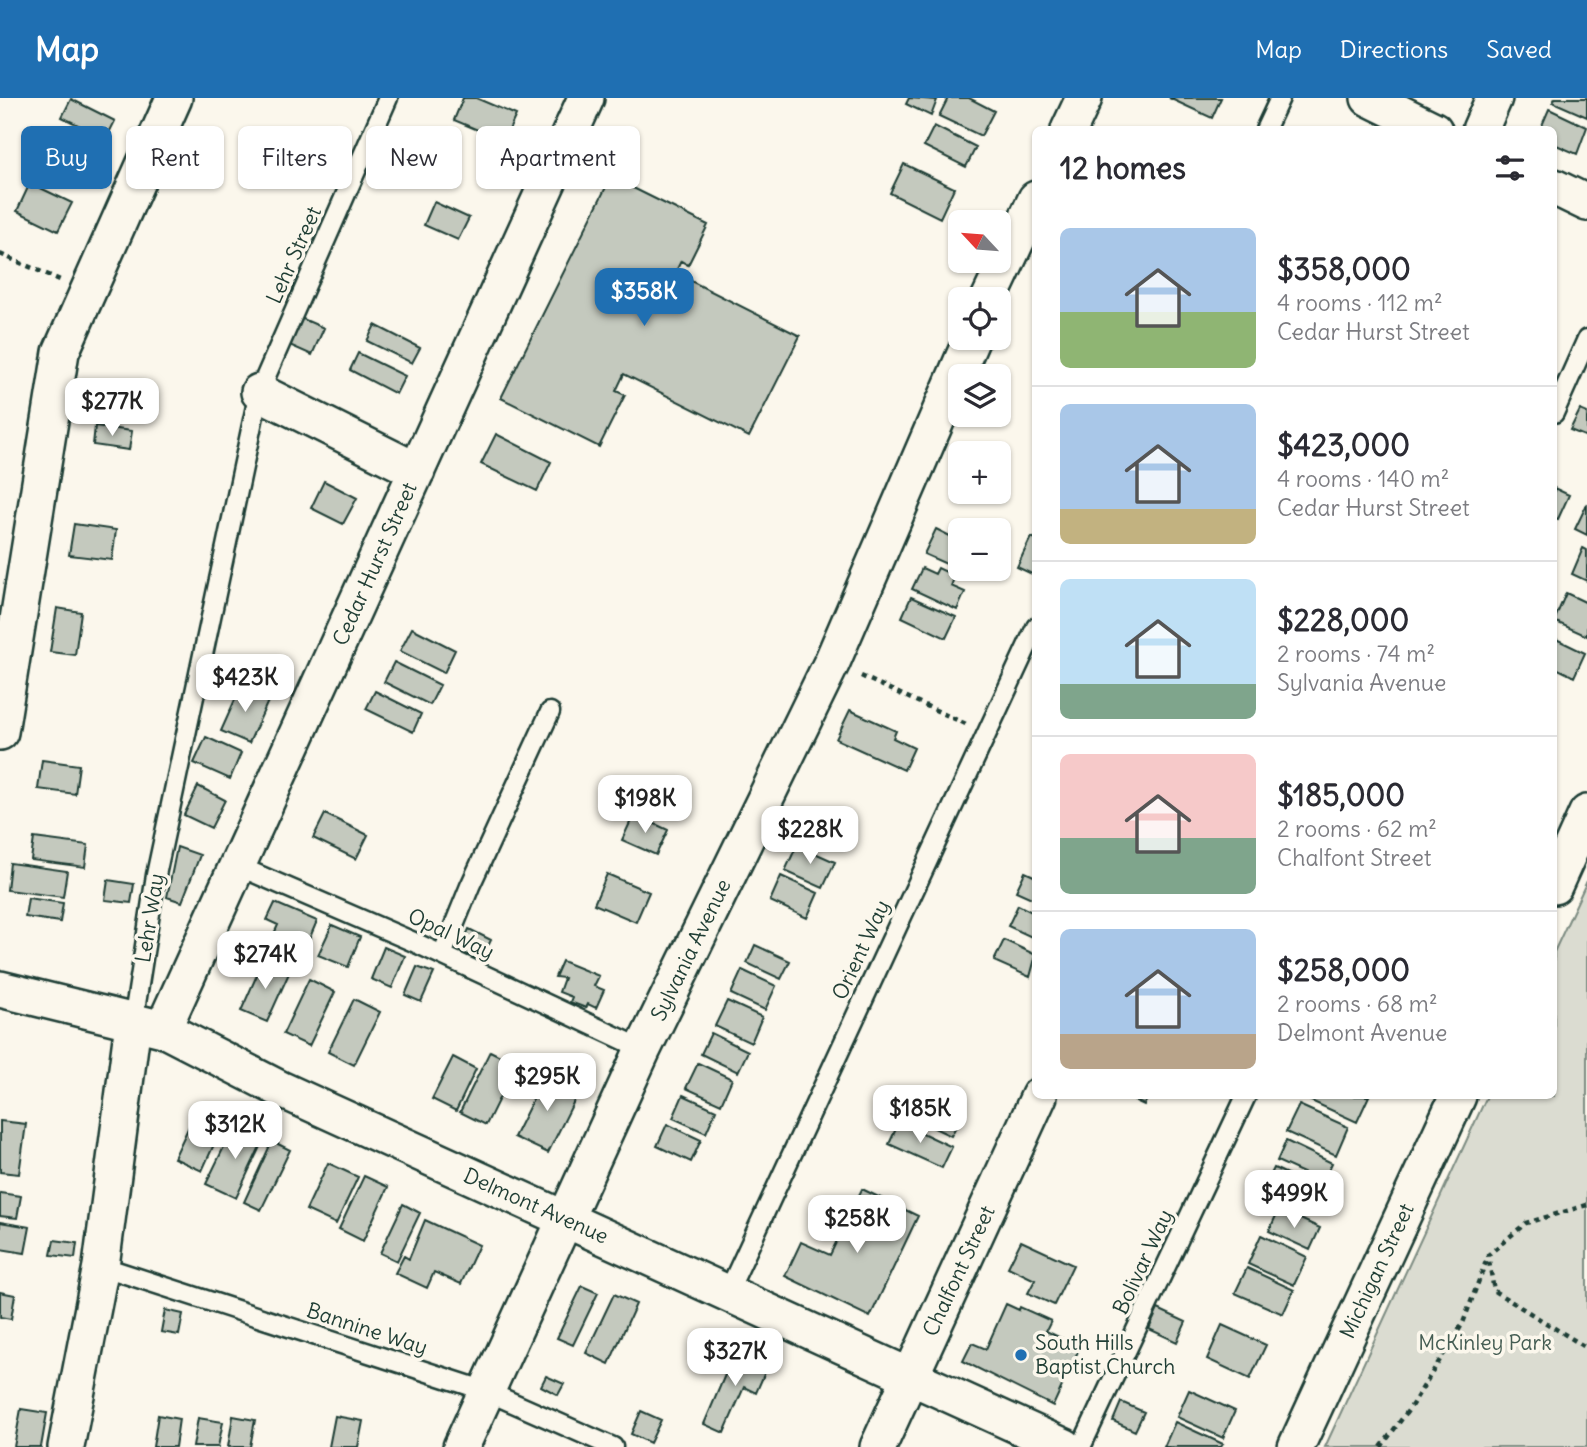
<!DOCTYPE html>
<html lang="en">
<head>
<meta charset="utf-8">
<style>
  :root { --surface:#fff; --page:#f2f2f3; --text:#2b2b33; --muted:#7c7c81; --line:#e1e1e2; --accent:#1f6fb2 }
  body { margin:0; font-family:Delius,sans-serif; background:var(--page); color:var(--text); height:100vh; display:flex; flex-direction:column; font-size:26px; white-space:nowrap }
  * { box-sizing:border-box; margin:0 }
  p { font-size:23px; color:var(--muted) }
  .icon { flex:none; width:38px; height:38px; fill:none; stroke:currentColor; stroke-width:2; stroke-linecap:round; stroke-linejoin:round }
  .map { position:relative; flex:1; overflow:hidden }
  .details { position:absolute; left:1032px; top:28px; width:525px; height:973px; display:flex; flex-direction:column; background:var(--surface); border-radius:10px; box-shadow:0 2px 5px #0004 }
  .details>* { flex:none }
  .hud { position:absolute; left:21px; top:28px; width:665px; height:63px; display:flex; gap:14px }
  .needle { width:46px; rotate:296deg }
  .buttons { position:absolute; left:948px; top:112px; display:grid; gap:14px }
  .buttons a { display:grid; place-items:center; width:63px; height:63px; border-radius:10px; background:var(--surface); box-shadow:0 2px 5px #0004; font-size:35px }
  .price { position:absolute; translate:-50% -60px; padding:0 16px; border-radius:14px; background:#fff; color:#222; font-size:23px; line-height:46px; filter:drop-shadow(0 2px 4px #0008) }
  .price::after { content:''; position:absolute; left:50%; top:42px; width:21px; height:16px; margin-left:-10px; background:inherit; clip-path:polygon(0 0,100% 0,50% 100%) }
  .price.selected { background:var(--accent); color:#fff }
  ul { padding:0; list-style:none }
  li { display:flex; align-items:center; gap:21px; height:175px; padding:0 28px }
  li+li { border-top:2px solid var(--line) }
  li span { display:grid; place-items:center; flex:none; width:196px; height:140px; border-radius:10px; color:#555 }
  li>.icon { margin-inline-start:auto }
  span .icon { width:84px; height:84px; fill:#fffc; stroke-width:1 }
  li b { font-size:30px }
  h2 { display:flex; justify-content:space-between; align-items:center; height:84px; padding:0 28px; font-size:30px }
  .chip { padding:0 24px; border-radius:10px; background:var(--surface); box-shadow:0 2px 5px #0004; font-size:24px; line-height:63px }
  .chip.selected { background:var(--accent); color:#fff }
  header { display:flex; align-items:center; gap:42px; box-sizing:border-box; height:98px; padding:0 35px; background:var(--accent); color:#fff }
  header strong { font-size:33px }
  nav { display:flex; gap:38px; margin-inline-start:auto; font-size:24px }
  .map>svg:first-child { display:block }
</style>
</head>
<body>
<header>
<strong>Map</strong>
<nav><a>Map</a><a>Directions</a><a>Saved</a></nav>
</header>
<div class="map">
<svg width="1587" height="1349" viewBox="0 0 1587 1349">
  <rect width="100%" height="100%" fill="#fbf7ec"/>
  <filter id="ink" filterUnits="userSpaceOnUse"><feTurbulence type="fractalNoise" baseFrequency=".0143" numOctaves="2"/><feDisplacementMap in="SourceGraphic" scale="14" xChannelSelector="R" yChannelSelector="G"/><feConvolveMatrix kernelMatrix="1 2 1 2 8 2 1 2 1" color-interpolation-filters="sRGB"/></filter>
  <g filter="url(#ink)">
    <path fill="#dbdcd1" stroke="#7d8c82" stroke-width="2" d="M1587 783V1349H1325L1487 998H1554V854Z"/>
    <path fill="#c4c9be" stroke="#1f3d34" stroke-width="2" d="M463 0H476L516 17 504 43 454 22Z
      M909 0 937 2 931 18 906 6Z
      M948 0H969L994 13 981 38 939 18Z
      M1169 0H1221L1212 20Z
      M1555 0H1587V19L1553 4Z
      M71 1 115 23 106 41 62 19Z
      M1549 11 1587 29 1577 56 1554 46V32H1540Z
      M934 28 976 49 966 69 924 48Z
      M56 32 100 54 90 74 46 52Z
      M904 66 954 90 940 120 890 95Z
      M611 79 708 127 688 167 681 163 675 175 800 238 749 339 624 276 616 293 625 297 599 349 501 300Z
      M30 85 72 105 58 133 17 113Z
      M434 104 469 120 458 142 424 127Z
      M296 218 324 230 312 257 285 245Z
      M375 227 420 250 412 265 367 243Z
      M358 255 405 278 396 296 350 272Z
      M95 283 143 290 139 318 92 312Z
      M1580 312 1587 315V339L1570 332Z
      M95 328 132 333 129 352 93 347Z
      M496 336 551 364 537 393 481 366Z
      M324 383 357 400 343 426 311 410Z
      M1554 390 1569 397 1558 421 1554 420Z
      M1587 406V437L1575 431Z
      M74 426 116 432 112 462 69 457Z
      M936 431 960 443 956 450 961 453V471H976L973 478 924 456Z
      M1031 439 1036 441V478L1017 469Z
      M1583 450 1587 452V483L1572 476Z
      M922 470 935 476 938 470 955 478 951 488 965 494 957 512 912 491Z
      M1566 495 1587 505V538L1554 523Z
      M911 499 956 519 946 540 902 519Z
      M57 510 81 514 75 557 50 554Z
      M412 530 455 552 444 575 400 553Z
      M1554 540 1585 555 1574 579 1554 569Z
      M394 564 440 587 430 607 384 584Z
      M242 586 270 599 249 645 221 633Z
      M375 593 421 616 413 634 366 611Z
      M850 612 896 633 893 640 914 650 904 672 836 641Z
      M206 639 241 655 230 681 194 665Z
      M42 662 79 667 75 696 38 691Z
      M198 688 225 702 211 730 184 717Z
      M325 716 368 737 356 761 313 740Z
      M634 716 668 732 656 757 622 742Z
      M34 740 88 747 85 769 31 762Z
      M797 747 835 764 823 790 785 773Z
      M177 749 200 757 182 804 167 799Z
      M10 765 67 773 63 799 7 792Z
      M1025 774 1036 779V802L1016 793Z
      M607 776 649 794 636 824 594 806Z
      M781 778 818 795 807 820 770 803Z
      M108 782 134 786 131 805 105 802Z
      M28 800 63 805 60 824 25 819Z
      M275 805 317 823 305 851 273 838 278 827 267 822Z
      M1018 807 1036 816V841L1008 828Z
      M332 827 360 839 348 869 318 857Z
      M469 831 491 842 481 863 459 853Z
      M1004 842 1036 857 1030 879 994 863Z
      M755 847 790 863 781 881 747 865Z
      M384 849 405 858 392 890 371 881Z
      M264 861 290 873 267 924 241 913Z
      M562 863 599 878 594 888 604 892 596 910 588 906 586 910 570 904 572 899 559 894 564 880 555 879Z
      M417 869 434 875 421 904 405 897Z
      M742 872 776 888 765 912 731 896Z
      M309 881 335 894 309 948 283 936Z
      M354 901 380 914 354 967 328 954Z
      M727 903 762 919 751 945 715 928Z
      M711 935 748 953 738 974 701 956Z
      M490 953 516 966 486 1027 460 1014Z
      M453 959 476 971 456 1013 432 1001Z
      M698 965 732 981 721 1006 686 990Z
      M546 975 580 991 548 1055 514 1039Z
      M683 997 716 1012 706 1035 673 1020Z
      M1125 998H1149L1144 1007Z
      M1311 998H1369L1357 1024 1309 1002Z
      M919 1002 960 1021 951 1038 911 1019Z
      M199 1007 226 1020 202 1073 174 1060Z
      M1299 1007 1348 1029 1336 1057 1286 1034Z
      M0 1023 26 1026 19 1076 0 1074Z
      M899 1024 952 1049 942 1070 889 1046Z
      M235 1026 264 1040 236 1100 206 1086Z
      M667 1026 701 1042 691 1064 657 1048Z
      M272 1043 290 1052 261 1112 244 1104Z
      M1286 1043 1332 1065 1323 1084 1277 1063Z
      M328 1065 358 1079 336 1126 306 1112Z
      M1274 1070 1319 1091 1307 1118 1261 1097Z
      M364 1078 388 1089 363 1143 339 1131Z
      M862 1091 918 1118 870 1219 785 1178 801 1144 830 1157Z
      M0 1095 21 1098 17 1120 0 1118Z
      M403 1106 420 1115 397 1163 380 1155Z
      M1279 1111 1320 1130 1310 1152 1269 1133Z
      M425 1122 479 1147 461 1186 434 1174 427 1190 395 1175 404 1158 409 1161Z
      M0 1124 30 1129 25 1155 0 1151Z
      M1261 1137 1307 1159 1294 1187 1248 1166Z
      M54 1142 77 1145 75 1160 51 1157Z
      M1021 1143 1073 1167 1054 1207 1028 1195 1035 1182 1008 1169Z
      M1247 1170 1294 1192 1283 1216 1235 1195Z
      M582 1188 598 1195 573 1247 557 1240Z
      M0 1194 15 1197 11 1221 0 1219Z
      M614 1196 636 1206 609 1266 586 1255Z
      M1006 1206 1019 1212 1020 1209 1051 1223 1046 1233 1080 1249 1053 1308 963 1263 972 1245 986 1251Z
      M1158 1211 1186 1224 1177 1244 1149 1231Z
      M165 1212 183 1216 179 1237 161 1234Z
      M1222 1227 1266 1247 1250 1281 1207 1261Z
      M736 1251 769 1265 756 1295 744 1289 724 1335 704 1326Z
      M546 1278 564 1286 558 1297 541 1288Z
      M1189 1292 1235 1313 1223 1340 1177 1319Z
      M1121 1304 1144 1314 1135 1333 1113 1323Z
      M21 1311 47 1315 41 1349H14Z
      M641 1313 661 1322 650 1345 631 1336Z
      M158 1317 179 1321 175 1349H153Z
      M233 1318 255 1322 250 1349H228Z
      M335 1318 363 1323 358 1349H329Z
      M198 1320 223 1324 218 1349H193Z
      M1175 1324 1223 1346 1221 1349H1164Z"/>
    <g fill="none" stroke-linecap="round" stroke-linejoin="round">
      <defs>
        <path id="service" d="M1265 32 1280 0
          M1554 315 1587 241
          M238 768 416 845 643 951
          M442 857 470 788 550 614
          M133 925 156 777 259 294 388 0
          M101 1168 486 1293 613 1349
          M728 1194 1036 529
          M1081 1349 1246 998"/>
        <path id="minor" d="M1369 0 1434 32
          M1069 32 1084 0
          M1480 32 1494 0
          M1554 89 1587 105
          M989 201 1036 101
          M259 294 417 373
          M0 634 61 254 174 0
          M1554 788 1587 715
          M0 891 163 931 282 992 1065 1349
          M163 931 586 0
          M66 1349 101 1168 133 925
          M461 1349 643 951 832 564 972 240
          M878 1349 1039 998
          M1296 1349 1458 998"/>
      </defs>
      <use href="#service" stroke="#1f3d34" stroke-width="23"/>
      <use href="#minor" stroke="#1f3d34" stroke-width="40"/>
      <path stroke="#1f3d34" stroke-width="4.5" stroke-dasharray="5 5" stroke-linecap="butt" d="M0 156 60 182
        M861 578 968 627
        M1587 1107 1526 1125 1488 1157 1494 1193 1587 1250
        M1381 1349 1410 1310 1463 1225 1488 1158"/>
      <use href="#service" stroke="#fbf7ec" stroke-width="18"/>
      <use href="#minor" stroke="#fbf7ec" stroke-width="35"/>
    </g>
  </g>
  <circle fill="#1f6fb2" stroke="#fbf7ec" stroke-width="2.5" cx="1021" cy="1257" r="7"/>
  <g text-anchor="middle" stroke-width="7" stroke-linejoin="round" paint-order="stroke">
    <g font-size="21" fill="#1f3d34" stroke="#fbf7ec">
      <text transform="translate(294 157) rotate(-66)" y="7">Lehr Street</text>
      <text transform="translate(375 466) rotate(-66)" y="7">Cedar Hurst Street</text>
      <text transform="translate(150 820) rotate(-81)" y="7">Lehr Way</text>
      <text transform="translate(451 836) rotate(25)" y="7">Opal Way</text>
      <text transform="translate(691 852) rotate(-64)" y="7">Sylvania Avenue</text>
      <text transform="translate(861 852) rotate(-65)" y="7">Orient Way</text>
      <text transform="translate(536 1108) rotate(24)" y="7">Delmont Avenue</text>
      <text transform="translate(1143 1164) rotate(-65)" y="7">Bolivar Way</text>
      <text transform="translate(959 1173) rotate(-65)" y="7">Chalfont Street</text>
      <text transform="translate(1377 1173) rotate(-65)" y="7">Michigan Street</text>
      <text transform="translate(367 1231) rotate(18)" y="7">Bannine Way</text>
    </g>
    <g font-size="21" fill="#1f3d34" stroke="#fbf7ec" text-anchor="start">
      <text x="1035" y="1252">South Hills<tspan x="1035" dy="24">Baptist Church</tspan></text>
    </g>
    <g font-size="21" fill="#455d53" stroke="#fbf7ec">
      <text x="1485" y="1252">McKinley Park</text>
    </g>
  </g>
</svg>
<div class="buttons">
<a><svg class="needle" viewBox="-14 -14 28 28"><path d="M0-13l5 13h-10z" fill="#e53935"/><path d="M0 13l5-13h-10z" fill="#7c7c81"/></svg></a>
<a><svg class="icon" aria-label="locate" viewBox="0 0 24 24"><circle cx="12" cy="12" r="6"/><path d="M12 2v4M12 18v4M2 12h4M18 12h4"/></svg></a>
<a><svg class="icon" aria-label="layers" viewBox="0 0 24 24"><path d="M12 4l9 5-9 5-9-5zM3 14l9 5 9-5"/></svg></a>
<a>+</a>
<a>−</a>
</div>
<b class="price selected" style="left:644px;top:230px">$358K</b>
<b class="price" style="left:112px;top:340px">$277K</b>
<b class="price" style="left:245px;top:616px">$423K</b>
<b class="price" style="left:645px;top:737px">$198K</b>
<b class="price" style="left:810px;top:768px">$228K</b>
<b class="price" style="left:265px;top:893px">$274K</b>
<b class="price" style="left:547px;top:1015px">$295K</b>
<b class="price" style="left:920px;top:1047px">$185K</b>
<b class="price" style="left:235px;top:1063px">$312K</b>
<b class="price" style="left:1294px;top:1132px">$499K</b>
<b class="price" style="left:857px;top:1157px">$258K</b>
<b class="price" style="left:735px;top:1290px">$327K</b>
<div class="hud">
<a class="chip selected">Buy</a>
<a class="chip">Rent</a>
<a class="chip">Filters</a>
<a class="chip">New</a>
<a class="chip">Apartment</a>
</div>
<section class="details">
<h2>12 homes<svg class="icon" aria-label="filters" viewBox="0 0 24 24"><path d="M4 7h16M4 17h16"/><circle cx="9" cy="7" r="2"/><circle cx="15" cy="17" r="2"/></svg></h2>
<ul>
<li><span style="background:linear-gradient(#a9c7e8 60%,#8fb573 0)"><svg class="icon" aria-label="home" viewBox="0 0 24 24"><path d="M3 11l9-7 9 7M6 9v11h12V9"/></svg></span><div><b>$358,000</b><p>4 rooms · 112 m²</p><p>Cedar Hurst Street</p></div></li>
<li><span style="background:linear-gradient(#a9c7e8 75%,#c2b280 0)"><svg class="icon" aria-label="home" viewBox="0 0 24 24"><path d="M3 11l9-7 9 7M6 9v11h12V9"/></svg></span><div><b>$423,000</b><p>4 rooms · 140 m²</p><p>Cedar Hurst Street</p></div></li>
<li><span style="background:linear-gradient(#bfe0f5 75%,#7fa58c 0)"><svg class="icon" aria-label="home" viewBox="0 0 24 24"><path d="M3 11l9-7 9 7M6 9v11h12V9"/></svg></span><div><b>$228,000</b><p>2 rooms · 74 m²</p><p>Sylvania Avenue</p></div></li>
<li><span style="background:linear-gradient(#f6c9c9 60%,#7fa58c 0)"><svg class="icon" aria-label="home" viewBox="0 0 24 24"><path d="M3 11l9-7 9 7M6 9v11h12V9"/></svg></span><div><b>$185,000</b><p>2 rooms · 62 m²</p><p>Chalfont Street</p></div></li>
<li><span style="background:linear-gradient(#a9c7e8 75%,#b9a48a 0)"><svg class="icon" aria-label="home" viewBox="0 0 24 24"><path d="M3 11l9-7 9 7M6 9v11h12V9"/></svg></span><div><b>$258,000</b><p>2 rooms · 68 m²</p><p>Delmont Avenue</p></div></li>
</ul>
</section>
</div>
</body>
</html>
